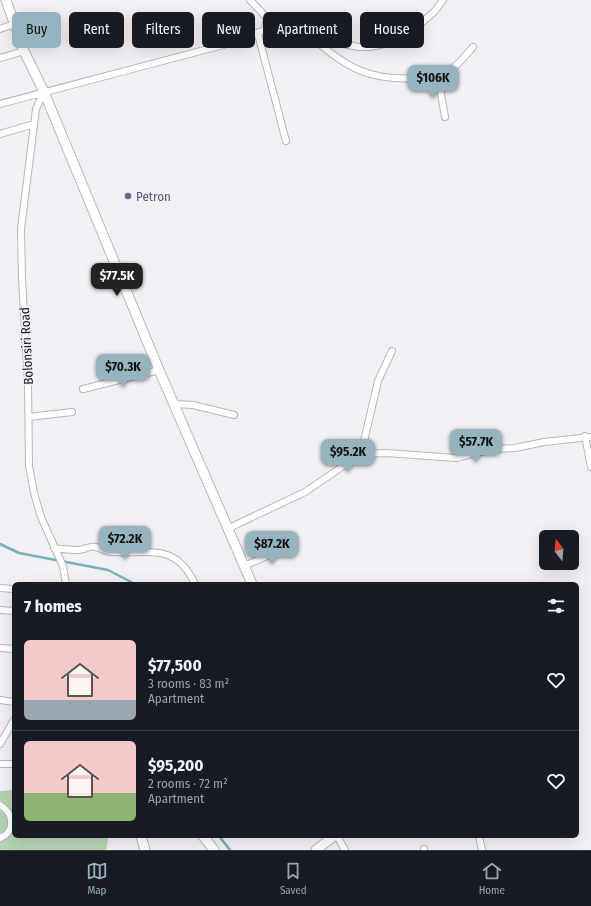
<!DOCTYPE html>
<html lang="en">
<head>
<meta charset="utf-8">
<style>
  :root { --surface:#171b24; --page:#242831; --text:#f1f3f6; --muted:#9ea1a6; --line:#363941; --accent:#96b4bf }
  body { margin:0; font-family:"Fira Sans Condensed",sans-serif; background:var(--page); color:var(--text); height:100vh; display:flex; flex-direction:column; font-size:15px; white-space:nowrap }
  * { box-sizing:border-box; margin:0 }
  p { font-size:13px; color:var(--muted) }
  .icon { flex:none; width:22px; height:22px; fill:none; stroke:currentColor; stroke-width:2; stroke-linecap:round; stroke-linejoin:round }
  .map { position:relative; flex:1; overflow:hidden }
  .drawer { position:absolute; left:12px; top:582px; width:567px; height:256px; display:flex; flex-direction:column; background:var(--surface); border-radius:6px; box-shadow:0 4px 16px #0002 }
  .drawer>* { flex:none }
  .hud { position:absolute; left:12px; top:12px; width:567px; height:36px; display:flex; gap:8px }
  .needle { width:26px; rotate:344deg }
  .controls { position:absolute; left:539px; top:530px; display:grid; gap:8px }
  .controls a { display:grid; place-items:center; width:40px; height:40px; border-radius:6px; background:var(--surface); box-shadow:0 4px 16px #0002; font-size:20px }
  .price { position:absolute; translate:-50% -34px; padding:0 9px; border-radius:8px; background:var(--accent); color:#111; font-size:13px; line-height:26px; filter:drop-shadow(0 1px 2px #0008) }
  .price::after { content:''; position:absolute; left:50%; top:24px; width:12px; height:9px; margin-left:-6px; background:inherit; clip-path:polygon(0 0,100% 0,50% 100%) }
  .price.on { background:#222; color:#fff }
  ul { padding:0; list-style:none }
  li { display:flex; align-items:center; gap:12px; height:100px; padding:0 12px }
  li+li { border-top:1px solid var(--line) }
  li span { display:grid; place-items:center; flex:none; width:112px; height:80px; border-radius:6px; color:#555 }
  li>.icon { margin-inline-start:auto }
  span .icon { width:48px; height:48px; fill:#fffc; stroke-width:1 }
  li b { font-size:17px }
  h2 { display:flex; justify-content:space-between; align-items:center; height:48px; padding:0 12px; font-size:17px }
  .chip { padding:0 14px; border-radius:6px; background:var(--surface); box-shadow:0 4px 16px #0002; font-size:14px; line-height:36px }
  .chip.on { background:var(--accent); color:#111 }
  .dock { display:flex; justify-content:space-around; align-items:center; height:56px; border-top:1px solid var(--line); background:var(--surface); font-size:11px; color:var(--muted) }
  .dock a { display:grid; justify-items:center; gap:2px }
  .dock .on { color:var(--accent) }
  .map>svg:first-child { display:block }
</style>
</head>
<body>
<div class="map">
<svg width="591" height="850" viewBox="0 0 591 850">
  <rect width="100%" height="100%" fill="#f2f0f5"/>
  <path fill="#b3d4b3" d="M14 790V836H109L106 850H0V791Z"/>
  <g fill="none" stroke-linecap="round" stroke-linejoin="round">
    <path stroke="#78afbc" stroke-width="2.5" d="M0 544 19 553 108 570 135 584
      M219 836 230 850"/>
    <defs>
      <path id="minor" d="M267 18 324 40 358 47H369L381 45 418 26 435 11 443 0
        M0 29 14 24
        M258 34 286 141
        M313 38C347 69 371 81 418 78 428 78 438 78 447 72 458 66 465 56 473 47
        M0 58 24 51
        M438 77 445 117
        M44 92 36 109 21 229 22 279 28 383 29 466 34 493 41 517 63 566 66 584
        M0 104 227 44 265 30 267 18 250 0
        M0 134 34 124
        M83 389 159 370
        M175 404 193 405 234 415
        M29 417 72 412
        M585 436 591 467
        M361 454 386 453 456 458 492 449 515 448 544 442 591 437
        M227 529 305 492 361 454 378 381 392 351
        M54 548C62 549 70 550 78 550 85 550 90 545 96 547 102 548 105 552 111 552 148 555 175 541 195 584
        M244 566 292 545
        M0 588 14 589
        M0 610 14 611
        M0 648 14 649
        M0 700 14 702
        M0 744 14 720
        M0 764H14
        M0 805C14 813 16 832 0 838
        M337 836 345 850
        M479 836 482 850
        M424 849V850"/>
      <path id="secondary" d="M6 0 24 51 44 92 159 370 252 584
        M141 836 145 850
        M203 836 214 850
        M316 850 334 836"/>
    </defs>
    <use href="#minor" stroke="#b8b6bb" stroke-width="8"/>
    <use href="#secondary" stroke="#b8b6bb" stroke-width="11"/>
    <use href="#minor" stroke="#fff" stroke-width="6"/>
    <use href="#secondary" stroke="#fff" stroke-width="9"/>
  </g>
  <circle fill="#5c6f8a" stroke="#f2f0f5" stroke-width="1.5" cx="128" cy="196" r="4"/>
  <g text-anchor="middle" stroke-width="3" stroke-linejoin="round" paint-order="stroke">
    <g font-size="13" fill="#4e5e75" stroke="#f2f0f5" text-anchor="start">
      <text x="136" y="201">Petron</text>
    </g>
    <g font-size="13" fill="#181718" stroke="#f2f0f5">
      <text transform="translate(26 346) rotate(-93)" y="5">Bolonsiri Road</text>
    </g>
  </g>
</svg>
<div class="controls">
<a><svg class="needle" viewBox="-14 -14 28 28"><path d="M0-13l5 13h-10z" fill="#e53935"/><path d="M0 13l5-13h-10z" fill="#9ea1a6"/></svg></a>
</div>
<b class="price" style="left:433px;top:99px">$106K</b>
<b class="price on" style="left:117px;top:297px">$77.5K</b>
<b class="price" style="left:123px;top:388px">$70.3K</b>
<b class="price" style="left:476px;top:463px">$57.7K</b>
<b class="price" style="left:348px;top:473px">$95.2K</b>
<b class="price" style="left:125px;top:560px">$72.2K</b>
<b class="price" style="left:272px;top:565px">$87.2K</b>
<div class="hud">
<a class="chip on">Buy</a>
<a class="chip">Rent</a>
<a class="chip">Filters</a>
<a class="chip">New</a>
<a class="chip">Apartment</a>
<a class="chip">House</a>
</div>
<section class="drawer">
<h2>7 homes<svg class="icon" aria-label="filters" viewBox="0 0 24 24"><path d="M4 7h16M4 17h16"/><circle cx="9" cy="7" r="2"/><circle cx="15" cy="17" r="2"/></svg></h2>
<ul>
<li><span style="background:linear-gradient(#f6c9c9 75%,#9aa5b1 0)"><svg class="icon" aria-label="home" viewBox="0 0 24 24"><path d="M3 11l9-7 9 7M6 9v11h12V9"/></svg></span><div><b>$77,500</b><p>3 rooms · 83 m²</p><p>Apartment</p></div><svg class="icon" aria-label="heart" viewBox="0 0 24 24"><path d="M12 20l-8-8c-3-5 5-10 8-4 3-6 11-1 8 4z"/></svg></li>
<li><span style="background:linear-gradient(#f6c9c9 65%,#8fb573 0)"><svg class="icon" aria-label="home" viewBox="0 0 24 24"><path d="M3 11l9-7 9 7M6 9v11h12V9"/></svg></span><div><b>$95,200</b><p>2 rooms · 72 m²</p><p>Apartment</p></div><svg class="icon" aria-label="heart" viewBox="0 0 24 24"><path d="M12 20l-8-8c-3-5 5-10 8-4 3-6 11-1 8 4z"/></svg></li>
</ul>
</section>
</div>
<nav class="dock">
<a class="on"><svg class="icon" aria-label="map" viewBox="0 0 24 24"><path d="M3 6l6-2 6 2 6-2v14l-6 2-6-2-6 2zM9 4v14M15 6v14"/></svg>Map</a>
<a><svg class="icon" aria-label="saved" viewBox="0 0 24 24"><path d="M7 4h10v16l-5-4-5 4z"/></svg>Saved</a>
<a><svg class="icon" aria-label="home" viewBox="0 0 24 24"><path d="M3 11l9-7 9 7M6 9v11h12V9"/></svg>Home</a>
</nav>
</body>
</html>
